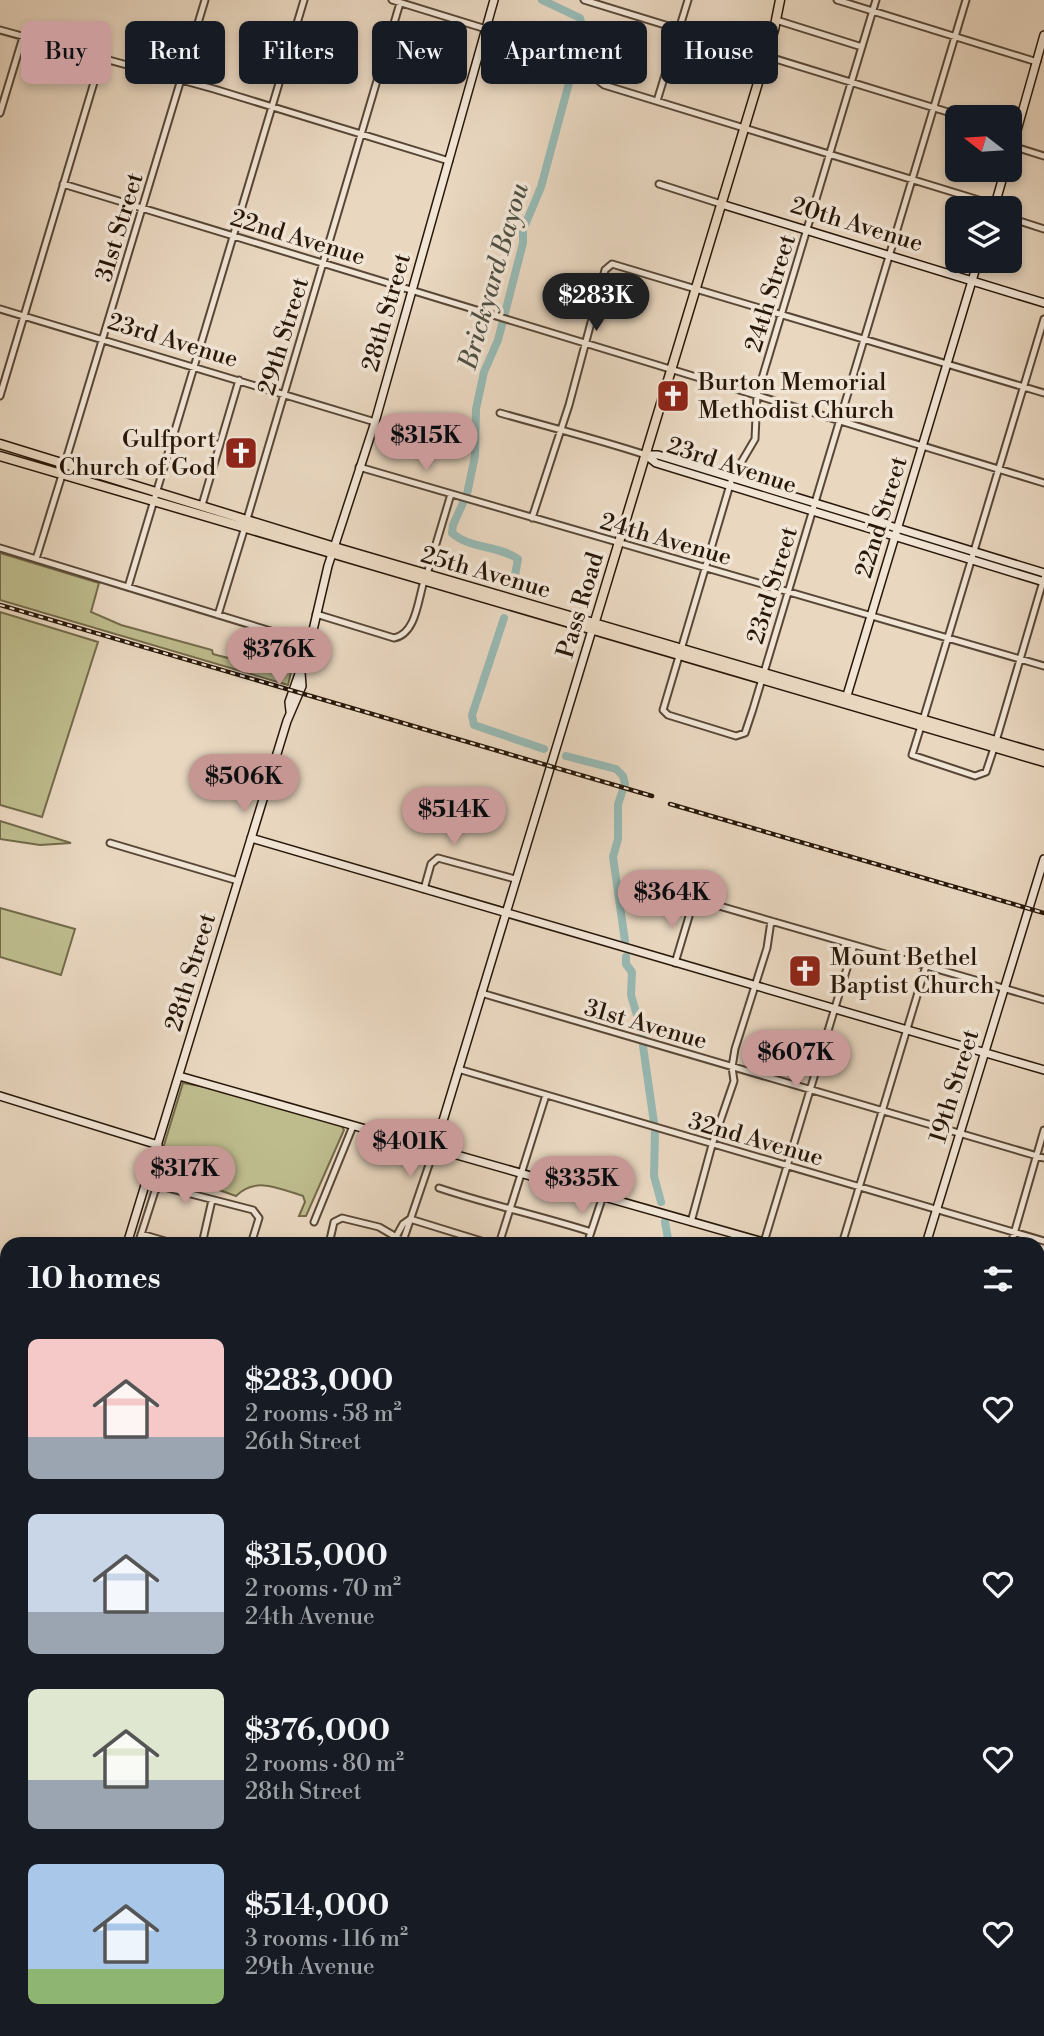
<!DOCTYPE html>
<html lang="en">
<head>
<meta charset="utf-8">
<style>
  :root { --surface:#171b24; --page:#20242c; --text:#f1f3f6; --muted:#9ea1a6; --accent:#c59692 }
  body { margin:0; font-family:"Libre Bodoni",serif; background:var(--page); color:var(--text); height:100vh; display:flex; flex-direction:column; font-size:26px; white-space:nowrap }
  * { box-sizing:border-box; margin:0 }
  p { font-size:23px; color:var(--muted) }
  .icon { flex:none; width:38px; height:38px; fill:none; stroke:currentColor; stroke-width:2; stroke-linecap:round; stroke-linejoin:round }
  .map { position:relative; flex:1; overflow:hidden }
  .drawer { position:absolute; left:0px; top:1237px; width:1045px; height:800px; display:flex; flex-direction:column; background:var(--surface); border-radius:21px 21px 0 0; box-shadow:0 4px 10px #0003 }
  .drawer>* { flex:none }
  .top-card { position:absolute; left:21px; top:21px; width:1003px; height:63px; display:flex; gap:14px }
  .needle { width:46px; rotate:287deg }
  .fabs { position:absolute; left:945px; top:105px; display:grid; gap:14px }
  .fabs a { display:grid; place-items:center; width:77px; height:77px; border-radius:10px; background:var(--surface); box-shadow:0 4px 10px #0003; font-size:35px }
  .price { position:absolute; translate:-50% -60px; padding:0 16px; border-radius:24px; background:var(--accent); color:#111; font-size:23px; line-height:46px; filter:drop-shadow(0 2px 4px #0008) }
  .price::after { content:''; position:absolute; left:50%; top:42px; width:21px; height:16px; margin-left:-10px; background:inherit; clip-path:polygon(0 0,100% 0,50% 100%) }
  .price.selected { background:#222; color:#fff }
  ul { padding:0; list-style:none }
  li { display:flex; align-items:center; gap:21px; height:175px; padding:0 28px }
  li span { display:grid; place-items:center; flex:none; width:196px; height:140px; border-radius:10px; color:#555 }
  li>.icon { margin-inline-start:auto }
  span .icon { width:84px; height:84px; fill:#fffc; stroke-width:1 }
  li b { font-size:30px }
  h2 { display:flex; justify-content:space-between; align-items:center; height:84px; padding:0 28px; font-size:30px }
  .chip { padding:0 24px; border-radius:10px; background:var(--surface); box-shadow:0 4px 10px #0003; font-size:24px; line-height:63px }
  .chip.selected { background:var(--accent); color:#111 }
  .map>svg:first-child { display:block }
</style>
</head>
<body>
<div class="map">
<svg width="1044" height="2036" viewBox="0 0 1044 2036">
  <rect width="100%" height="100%" fill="#e9d7c0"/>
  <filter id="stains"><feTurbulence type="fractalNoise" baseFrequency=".00286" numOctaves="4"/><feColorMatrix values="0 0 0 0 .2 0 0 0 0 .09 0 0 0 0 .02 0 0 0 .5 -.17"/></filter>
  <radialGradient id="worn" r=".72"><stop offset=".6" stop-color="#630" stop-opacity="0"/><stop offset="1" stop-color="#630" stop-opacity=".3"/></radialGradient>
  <path fill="#bebc8d" stroke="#736a4a" stroke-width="2" d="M0 553 99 583 91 612 121 625 212 650 213 654C240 662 263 664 291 672L288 685 0 600Z
    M0 612 98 642 42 817 0 805Z
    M0 821 71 843 40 845 0 839Z
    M0 908 75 929 61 975 0 957Z
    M183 1083 222 1090 341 1125 344 1130 306 1216H299L305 1202 303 1196C280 1189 256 1176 236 1196L157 1168Z
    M0 1299 7 1302V1470L0 1468Z"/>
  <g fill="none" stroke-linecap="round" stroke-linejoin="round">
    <path stroke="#97b9b3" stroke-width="8" d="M513 586 518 559C498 545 470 549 452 533L453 525 467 494 475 456 476 409 484 372 498 340 523 243V230L541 187 583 31 580 18 542 0
      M504 618 472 715 474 725 544 749
      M566 756 616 769 623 776 625 784 618 804V839L613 857 625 941
      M626 957V964L632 972 631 995 643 1036
      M643 1046 654 1123
      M655 1132 654 1176 661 1202
      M665 1222 669 1244"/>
    <defs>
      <path id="street" d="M392 0 486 29
        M584 0 964 117
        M837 0 1037 62
        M876 0 757 395 755 439 732 478 663 710 668 715 736 736 745 733 753 709 966 0
        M776 20 862 47
        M0 30 214 89 449 161
        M597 51C594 65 590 76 604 85L995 205
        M657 101 688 0
        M0 113 23 37
        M1012 146 1044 156
        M63 184 1044 483
        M659 184 721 204
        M1010 218 1044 229
        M0 309 375 422
        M0 396 101 59
        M500 413C549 427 597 439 646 455
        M65 463 205 0
        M359 467 1044 666
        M202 505 239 380
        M532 518 569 405 605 270 612 264 1044 393
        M247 519 400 3
        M0 548 310 643
        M36 559 62 475
        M427 574 451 494
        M128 587 304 0
        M316 614 394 638C416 634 418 600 424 581
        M218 615 244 530
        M923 720 1044 319
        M921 726 912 755 975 776 986 772 994 748
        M996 741 1044 578
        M110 843 238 881
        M424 889 431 864 438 858 515 879
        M675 963 693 903 702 901 1044 1000
        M481 993 1044 1158
        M458 1069 1044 1241
        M439 1188C490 1205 541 1216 591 1232
        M410 1219 491 1244
        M314 1222 353 1126
        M691 1222 712 1145 734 1081 732 1067 735 1049 767 948 771 921
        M141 1234 175 1244
        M764 1242 854 945
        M138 1244 155 1191 160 1186 253 1210 259 1218 251 1244
        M202 1244 212 1200
        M329 1244 334 1222 342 1218 379 1227 403 1241
        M392 1244 403 1224 410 1219
        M402 1244 435 1147
        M499 1244 546 1095
        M587 1244 603 1196
        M842 1244 926 966
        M1011 1244 1044 1130
        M1038 1411 1044 1390
        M1038 1442 1044 1444
        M0 1474 7 1476
        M1038 1498 1044 1500
        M1038 1553 1044 1555
        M0 1563 7 1565
        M1038 1609 1044 1611
        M1038 1664 1044 1665
        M1038 1720 1044 1722
        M0 1759 7 1761
        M1038 1803 1044 1805
        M1038 1885 1044 1887
        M0 1930 7 1907
        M114 2030 117 2036
        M215 2030 218 2036
        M354 2030 358 2036
        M483 2030 503 2036
        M728 2030 747 2036
        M970 2030 990 2036
        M1000 2033 1012 2036
        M39 2036 40 2030
        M433 2036 434 2030
        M449 2036 452 2030
        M587 2036 589 2030
        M863 2036 865 2030"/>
      <path id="secondary" d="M1010 155 1044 35
        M721 204 1044 303
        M994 208 1005 170
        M646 455 656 463 1044 582
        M646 455H658L1044 573
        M845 702 978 261
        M290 711 289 702 310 643 328 566 375 422 494 0
        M251 838 1044 1070
        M179 1076 770 1244
        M0 1096 158 1145
        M435 1147 592 630
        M127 1244 287 721 302 686 301 673
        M926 1244 1044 859
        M1038 1323 1044 1324
        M0 1659 7 1636
        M1038 1930 1044 1908
        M1038 1968 1044 1970
        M999 2036 1001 2030"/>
      <path id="primary" d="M0 444 341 549 1044 755
        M0 456 1044 762
        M593 628 774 30 780 0"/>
    </defs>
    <use href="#street" stroke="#584736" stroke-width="9"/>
    <use href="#secondary" stroke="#281708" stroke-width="10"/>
    <use href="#primary" stroke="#281708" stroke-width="11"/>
    <use href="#street" stroke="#f1e5d6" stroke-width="5"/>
    <use href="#secondary" stroke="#f1e5d6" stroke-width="7"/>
    <use href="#primary" stroke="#e9d7c0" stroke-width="8"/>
    <defs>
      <path id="rail" d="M0 605 652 796
        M670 804 1044 913"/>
    </defs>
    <use href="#rail" stroke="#281708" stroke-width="4.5"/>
    <use href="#rail" stroke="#f1e5d6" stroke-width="2" stroke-dasharray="5" stroke-linecap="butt"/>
  </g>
  <defs>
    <symbol id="church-square" viewBox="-11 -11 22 22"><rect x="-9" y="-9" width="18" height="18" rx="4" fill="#8f2418" stroke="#f1e5d6"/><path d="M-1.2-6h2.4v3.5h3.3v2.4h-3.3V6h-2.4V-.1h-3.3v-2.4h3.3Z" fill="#fff"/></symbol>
  </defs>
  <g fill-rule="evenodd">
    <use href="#church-square" x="654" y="377" width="38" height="38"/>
    <use href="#church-square" x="222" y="434" width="38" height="38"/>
    <use href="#church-square" x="786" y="952" width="38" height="38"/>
  </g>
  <g text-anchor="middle" stroke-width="7" stroke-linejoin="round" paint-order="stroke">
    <g font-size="24" fill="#281708" stroke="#f1e5d6">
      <text transform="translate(857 224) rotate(17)" y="8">20th Avenue</text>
      <text transform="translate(119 227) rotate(-73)" y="8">31st Street</text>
      <text transform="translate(298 237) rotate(17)" y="8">22nd Avenue</text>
      <text transform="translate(770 293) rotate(-73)" y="8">24th Street</text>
      <text transform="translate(386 312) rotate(-74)" y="8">28th Street</text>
      <text transform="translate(283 336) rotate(-73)" y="8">29th Street</text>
      <text transform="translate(173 340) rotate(17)" y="8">23rd Avenue</text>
      <text transform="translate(732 465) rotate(18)" y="8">23rd Avenue</text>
      <text transform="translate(881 517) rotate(-73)" y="8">22nd Street</text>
      <text transform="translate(666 539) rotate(16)" y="8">24th Avenue</text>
      <text transform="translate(486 572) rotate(16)" y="8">25th Avenue</text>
      <text transform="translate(772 585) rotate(-73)" y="8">23rd Street</text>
      <text transform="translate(580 605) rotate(-73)" y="8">Pass Road</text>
      <text transform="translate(190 972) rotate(-73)" y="8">28th Street</text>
      <text transform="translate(646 1024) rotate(16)" y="8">31st Avenue</text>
      <text transform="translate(954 1086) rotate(-73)" y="8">19th Street</text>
      <text transform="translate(756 1139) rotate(16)" y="8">32nd Avenue</text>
    </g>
    <g font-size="24" fill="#281708" stroke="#f1e5d6" text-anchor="start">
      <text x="698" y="390">Burton Memorial<tspan x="698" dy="28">Methodist Church</tspan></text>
      <text x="216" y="447" text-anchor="end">Gulfport<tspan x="216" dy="28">Church of God</tspan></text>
      <text x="830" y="965">Mount Bethel<tspan x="830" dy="28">Baptist Church</tspan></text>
    </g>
    <g font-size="26" font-style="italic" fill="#4f5044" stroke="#f1e5d6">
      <text transform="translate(493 276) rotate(-74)" y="9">Brickyard Bayou</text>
    </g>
  </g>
  <rect width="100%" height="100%" filter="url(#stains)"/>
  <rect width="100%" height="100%" fill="url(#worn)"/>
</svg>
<div class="fabs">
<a><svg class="needle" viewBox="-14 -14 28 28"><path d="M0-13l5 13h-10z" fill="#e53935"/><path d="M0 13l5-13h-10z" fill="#9ea1a6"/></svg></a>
<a><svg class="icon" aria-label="layers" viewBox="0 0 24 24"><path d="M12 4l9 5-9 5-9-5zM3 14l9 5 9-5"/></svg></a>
</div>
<b class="price selected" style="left:596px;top:333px">$283K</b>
<b class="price" style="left:426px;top:473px">$315K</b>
<b class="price" style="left:279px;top:687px">$376K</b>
<b class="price" style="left:244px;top:814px">$506K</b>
<b class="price" style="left:454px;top:847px">$514K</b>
<b class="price" style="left:672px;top:930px">$364K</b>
<b class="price" style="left:796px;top:1090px">$607K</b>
<b class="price" style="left:410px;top:1179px">$401K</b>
<b class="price" style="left:185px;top:1206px">$317K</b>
<b class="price" style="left:582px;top:1216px">$335K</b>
<div class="top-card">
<a class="chip selected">Buy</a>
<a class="chip">Rent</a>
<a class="chip">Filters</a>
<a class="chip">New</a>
<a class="chip">Apartment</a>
<a class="chip">House</a>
</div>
<section class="drawer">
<h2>10 homes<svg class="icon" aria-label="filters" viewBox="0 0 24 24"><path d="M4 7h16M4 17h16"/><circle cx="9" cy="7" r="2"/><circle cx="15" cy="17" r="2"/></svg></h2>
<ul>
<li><span style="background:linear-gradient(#f6c9c9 70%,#9aa5b1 0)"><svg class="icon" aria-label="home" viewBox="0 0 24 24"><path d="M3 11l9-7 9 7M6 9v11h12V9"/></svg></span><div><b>$283,000</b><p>2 rooms · 58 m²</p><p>26th Street</p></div><svg class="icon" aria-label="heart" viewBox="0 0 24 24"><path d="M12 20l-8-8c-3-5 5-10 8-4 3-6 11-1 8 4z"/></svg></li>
<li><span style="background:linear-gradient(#c9d6e8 70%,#9aa5b1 0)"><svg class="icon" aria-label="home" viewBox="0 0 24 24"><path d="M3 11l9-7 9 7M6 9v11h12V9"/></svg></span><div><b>$315,000</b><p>2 rooms · 70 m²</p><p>24th Avenue</p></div><svg class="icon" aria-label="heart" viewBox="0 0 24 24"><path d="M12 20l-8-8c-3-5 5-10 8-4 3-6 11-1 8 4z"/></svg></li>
<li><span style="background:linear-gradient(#dfe7d0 65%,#9aa5b1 0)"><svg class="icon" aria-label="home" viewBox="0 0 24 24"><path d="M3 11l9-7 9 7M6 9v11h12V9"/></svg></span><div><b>$376,000</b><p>2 rooms · 80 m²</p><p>28th Street</p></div><svg class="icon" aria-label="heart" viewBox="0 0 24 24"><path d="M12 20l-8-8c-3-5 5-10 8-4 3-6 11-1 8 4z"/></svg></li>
<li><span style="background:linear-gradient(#a9c7e8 75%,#8fb573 0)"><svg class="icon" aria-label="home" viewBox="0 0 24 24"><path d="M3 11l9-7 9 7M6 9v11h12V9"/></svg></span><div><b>$514,000</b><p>3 rooms · 116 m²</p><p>29th Avenue</p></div><svg class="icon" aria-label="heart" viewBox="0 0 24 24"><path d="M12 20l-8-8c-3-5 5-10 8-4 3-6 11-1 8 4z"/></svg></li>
</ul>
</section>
</div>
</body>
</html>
